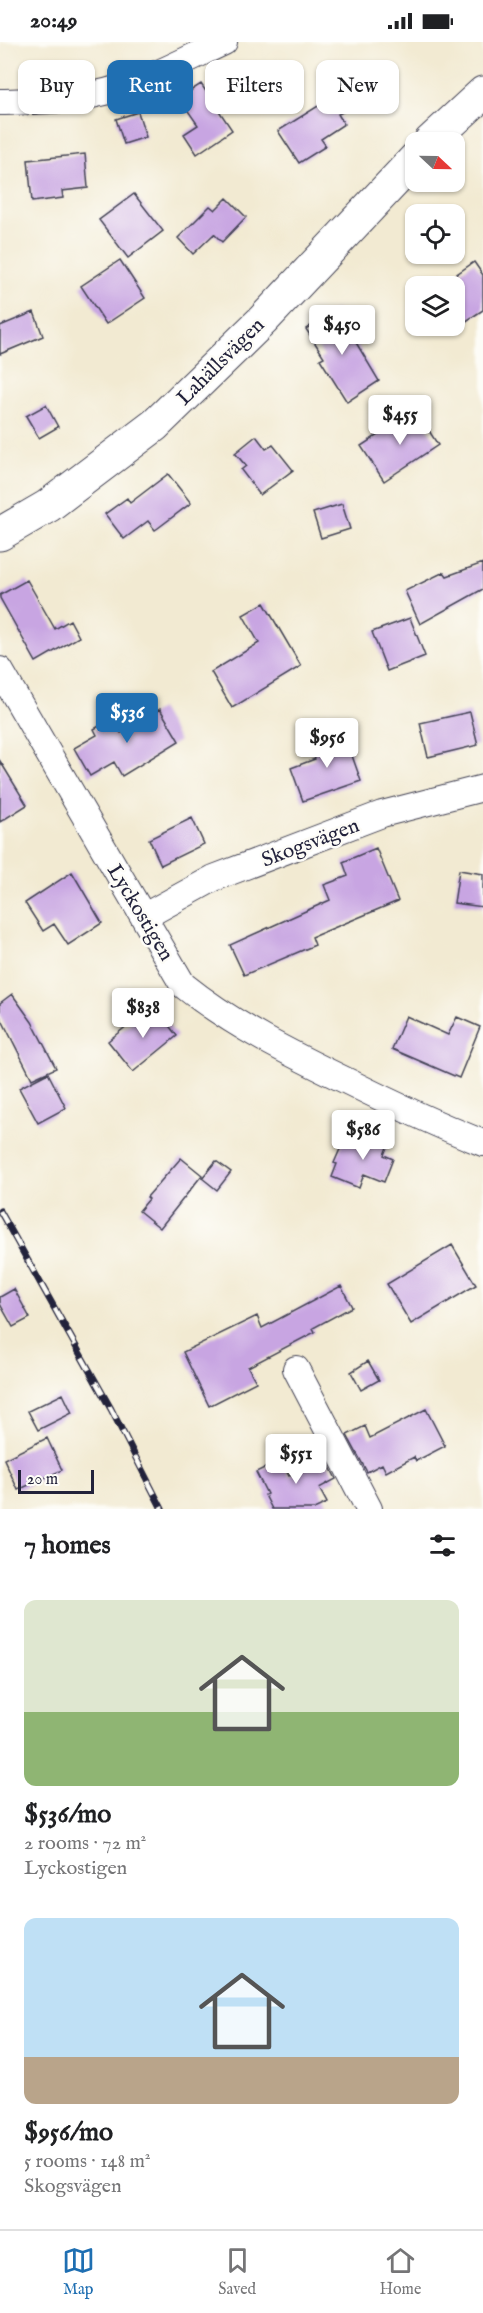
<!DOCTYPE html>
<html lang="en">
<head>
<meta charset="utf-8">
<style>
  :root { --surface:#fff; --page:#f6f6f6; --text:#202124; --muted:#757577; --line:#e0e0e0; --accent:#1f6fb2 }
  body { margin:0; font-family:"IM FELL English",serif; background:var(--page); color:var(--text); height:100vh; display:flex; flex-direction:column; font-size:22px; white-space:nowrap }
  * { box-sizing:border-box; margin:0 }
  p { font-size:20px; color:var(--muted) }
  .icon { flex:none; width:33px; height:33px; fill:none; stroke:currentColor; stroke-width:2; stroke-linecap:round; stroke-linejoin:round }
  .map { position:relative; height:1467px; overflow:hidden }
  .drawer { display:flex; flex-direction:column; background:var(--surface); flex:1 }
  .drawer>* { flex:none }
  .guide { position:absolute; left:18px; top:18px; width:447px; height:54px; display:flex; gap:12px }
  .needle { width:39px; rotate:112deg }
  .buttons { position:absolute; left:405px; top:90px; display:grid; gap:12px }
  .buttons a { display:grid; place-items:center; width:60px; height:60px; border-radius:12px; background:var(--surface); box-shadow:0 2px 4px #0004; font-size:30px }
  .scale { position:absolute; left:18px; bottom:15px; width:76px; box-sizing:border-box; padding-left:6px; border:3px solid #22223b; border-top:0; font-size:16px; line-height:21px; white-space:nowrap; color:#22223b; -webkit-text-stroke:4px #fdfcf7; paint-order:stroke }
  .price { position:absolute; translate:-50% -51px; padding:0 14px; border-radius:6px; background:#fff; color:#222; font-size:20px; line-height:39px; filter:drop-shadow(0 2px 3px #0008) }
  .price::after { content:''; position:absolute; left:50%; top:36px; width:18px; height:14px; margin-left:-9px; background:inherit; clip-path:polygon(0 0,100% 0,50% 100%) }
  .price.current { background:var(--accent); color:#fff }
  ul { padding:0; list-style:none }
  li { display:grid; align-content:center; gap:12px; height:318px; padding:0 24px }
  li span { display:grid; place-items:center; height:186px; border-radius:12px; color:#555 }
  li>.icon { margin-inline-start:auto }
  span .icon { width:108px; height:108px; fill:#fffc; stroke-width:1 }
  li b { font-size:26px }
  h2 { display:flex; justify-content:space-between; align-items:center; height:72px; padding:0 24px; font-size:26px }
  .tag { padding:0 21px; border-radius:12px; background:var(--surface); box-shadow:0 2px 4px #0004; font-size:21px; line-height:54px }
  .tag.current { background:var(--accent); color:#fff }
  .status { display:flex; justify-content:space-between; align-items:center; height:42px; padding:0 30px; background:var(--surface); direction:ltr }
  .status svg { height:16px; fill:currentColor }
  .tabs { display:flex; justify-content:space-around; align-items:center; height:84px; border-top:2px solid var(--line); background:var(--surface); font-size:16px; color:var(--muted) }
  .tabs a { display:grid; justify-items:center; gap:3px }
  .tabs .current { color:var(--accent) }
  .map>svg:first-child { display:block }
</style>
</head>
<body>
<div class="status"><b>20:49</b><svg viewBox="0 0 49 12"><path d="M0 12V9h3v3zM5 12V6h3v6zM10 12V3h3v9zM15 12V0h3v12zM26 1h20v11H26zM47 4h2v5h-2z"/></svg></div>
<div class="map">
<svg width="483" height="1467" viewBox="0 0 483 1467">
  <rect width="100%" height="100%" fill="#fdfcf7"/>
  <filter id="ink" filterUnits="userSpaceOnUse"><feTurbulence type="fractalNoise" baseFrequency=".0167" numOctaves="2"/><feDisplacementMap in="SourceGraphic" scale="12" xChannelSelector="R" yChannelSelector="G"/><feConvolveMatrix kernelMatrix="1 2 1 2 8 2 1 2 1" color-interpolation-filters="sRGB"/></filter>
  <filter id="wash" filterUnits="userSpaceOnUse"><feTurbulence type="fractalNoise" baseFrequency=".008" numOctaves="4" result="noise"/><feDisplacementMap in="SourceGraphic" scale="24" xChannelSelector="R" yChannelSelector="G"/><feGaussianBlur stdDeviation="1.35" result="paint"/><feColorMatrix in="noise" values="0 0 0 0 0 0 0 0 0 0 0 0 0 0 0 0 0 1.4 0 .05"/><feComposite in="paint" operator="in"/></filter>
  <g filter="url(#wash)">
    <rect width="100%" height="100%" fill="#f2ead2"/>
    <g id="blocks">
      <path fill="#c8a5e2" d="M353 38 363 61 338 72 344 82 321 97 326 104 299 121 278 89 328 58 325 51Z
        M201 42 232 88 197 112 184 92 198 83 179 56Z
        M138 70 146 95 124 102 116 77Z
        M85 112 88 146 62 149 63 156 32 160 28 118Z
        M134 152 163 189 128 216 99 178Z
        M227 156 246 175 222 200 214 192 193 212 178 196 210 164 215 168Z
        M120 218 145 256 106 282 81 244Z
        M474 220 483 233V268L454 287V234Z
        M336 267 379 339 347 360 320 317 324 315 306 287Z
        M34 270 43 294 0 312V284Z
        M46 363 58 385 39 396 26 374Z
        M416 368 438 403 384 439 361 404Z
        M256 394 266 407 273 403 293 428 260 453 241 428 246 424 235 411Z
        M168 432 191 461 158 486 155 488 148 479 124 497 105 472 127 456 130 461Z
        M342 462 350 487 321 496 313 471Z
        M483 521V547L420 582 405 549 444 530 447 534Z
        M27 538 55 587 70 578 79 595 36 620 0 556V553Z
        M264 561 301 624 232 666 211 630 259 601 243 573Z
        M410 576 425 614 387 629 372 590Z
        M160 667 179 699 122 734 114 720 90 734 74 706 97 693 94 687 113 676 121 691Z
        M470 670 478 703 428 715 420 681Z
        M344 691 361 739 303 759 291 726 315 717 310 703Z
        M0 719 27 763 0 780Z
        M192 776 204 802 161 823 149 797Z
        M376 806 398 859 312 895 315 903 244 933 230 903 330 858 324 843 348 834 343 820Z
        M459 828 483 832V865L454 861Z
        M72 830 102 881 68 903 54 882 43 889 25 861Z
        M12 952 32 980 56 1026 32 1037 0 974V961Z
        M153 963 177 994 133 1030 108 999Z
        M406 974 448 993 457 975 480 985 459 1036 392 1007Z
        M48 1031 66 1066 38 1081 19 1046Z
        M363 1090 389 1100 384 1113 393 1117 384 1140 364 1132 359 1146 332 1135 337 1122 334 1121 344 1098 357 1104Z
        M181 1116 202 1133 160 1186 139 1169 149 1157 147 1155Z
        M216 1119 231 1130 217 1148 202 1136Z
        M452 1203 476 1243 411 1282 387 1242Z
        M341 1244 352 1265 313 1286 315 1290 248 1325 256 1340 209 1364 183 1310 257 1274 262 1286Z
        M14 1247 30 1276 13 1285 0 1262V1255Z
        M368 1319 379 1338 361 1348 351 1330Z
        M63 1352 72 1371 38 1388 28 1369Z
        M426 1367 445 1404 416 1419 414 1415 386 1430 382 1422 367 1430 347 1393 365 1384 370 1396Z
        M47 1396 62 1428 18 1448 4 1417Z
        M325 1415 336 1437 319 1446 327 1461 314 1467H272L265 1453 267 1452 256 1430 281 1418 289 1434Z"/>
    </g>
  </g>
  <g filter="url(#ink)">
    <use href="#blocks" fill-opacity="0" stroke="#414052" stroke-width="1.5"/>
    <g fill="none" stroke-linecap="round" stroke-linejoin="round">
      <defs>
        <path id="street" d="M0 60C32 59 65 59 96 52 141 43 183 19 224 0
          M0 628 183 943C234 984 291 1012 349 1040 393 1062 438 1083 483 1101
          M145 874 214 836 382 772 483 746
          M296 1327 369 1467"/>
        <path id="secondary" d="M430 100 483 51
          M0 492 48 464 155 383 263 278 416 116"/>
      </defs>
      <use href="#street" stroke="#414052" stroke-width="28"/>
      <use href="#secondary" stroke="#414052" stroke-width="35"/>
      <use href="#street" stroke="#fff" stroke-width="26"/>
      <use href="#secondary" stroke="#fff" stroke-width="33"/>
      <defs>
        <path id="rail" d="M0 1169 111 1367 162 1467"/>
      </defs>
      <use href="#rail" stroke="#22223b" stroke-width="7"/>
      <use href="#rail" stroke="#fdfcf7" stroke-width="4.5" stroke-dasharray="14" stroke-linecap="butt"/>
    </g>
  </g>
  <g text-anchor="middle" stroke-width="5" stroke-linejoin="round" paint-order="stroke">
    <g font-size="21" fill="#22223b" stroke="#fdfcf7">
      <text transform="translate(220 319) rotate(-45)" y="7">Lahällsvägen</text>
      <text transform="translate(310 800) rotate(-21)" y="7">Skogsvägen</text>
      <text transform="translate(141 870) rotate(59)" y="7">Lyckostigen</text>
    </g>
  </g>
</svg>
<div class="buttons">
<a><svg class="needle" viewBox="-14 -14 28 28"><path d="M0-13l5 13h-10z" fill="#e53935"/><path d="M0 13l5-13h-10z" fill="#757577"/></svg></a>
<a><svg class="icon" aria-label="locate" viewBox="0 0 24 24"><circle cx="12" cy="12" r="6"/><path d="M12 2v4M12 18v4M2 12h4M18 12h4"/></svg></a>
<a><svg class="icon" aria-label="layers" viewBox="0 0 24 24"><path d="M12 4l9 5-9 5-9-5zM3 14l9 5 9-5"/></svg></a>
</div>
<div class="scale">20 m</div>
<b class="price" style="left:342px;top:314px">$450</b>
<b class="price" style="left:400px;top:404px">$455</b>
<b class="price current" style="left:127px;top:702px">$536</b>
<b class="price" style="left:327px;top:727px">$956</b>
<b class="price" style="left:143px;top:997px">$838</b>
<b class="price" style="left:363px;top:1119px">$586</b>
<b class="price" style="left:296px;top:1443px">$551</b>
<div class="guide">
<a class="tag">Buy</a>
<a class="tag current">Rent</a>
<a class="tag">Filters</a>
<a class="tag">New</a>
</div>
</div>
<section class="drawer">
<h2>7 homes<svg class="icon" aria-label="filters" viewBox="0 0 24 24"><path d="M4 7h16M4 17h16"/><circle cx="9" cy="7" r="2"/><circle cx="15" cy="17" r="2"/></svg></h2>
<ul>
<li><span style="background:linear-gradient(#dfe7d0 60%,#8fb573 0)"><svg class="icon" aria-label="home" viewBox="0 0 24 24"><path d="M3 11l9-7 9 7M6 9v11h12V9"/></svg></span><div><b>$536/mo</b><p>2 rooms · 72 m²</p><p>Lyckostigen</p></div></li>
<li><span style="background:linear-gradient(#bfe0f5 75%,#b9a48a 0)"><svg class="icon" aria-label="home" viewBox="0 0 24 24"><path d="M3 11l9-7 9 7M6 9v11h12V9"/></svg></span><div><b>$956/mo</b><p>5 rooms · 148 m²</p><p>Skogsvägen</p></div></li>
</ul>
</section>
<nav class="tabs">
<a class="current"><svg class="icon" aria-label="map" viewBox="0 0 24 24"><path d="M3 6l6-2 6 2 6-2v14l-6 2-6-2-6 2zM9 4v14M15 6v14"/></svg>Map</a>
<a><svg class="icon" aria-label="saved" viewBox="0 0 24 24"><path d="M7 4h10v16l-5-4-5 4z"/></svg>Saved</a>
<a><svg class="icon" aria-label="home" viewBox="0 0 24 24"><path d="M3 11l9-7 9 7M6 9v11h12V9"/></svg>Home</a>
</nav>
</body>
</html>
